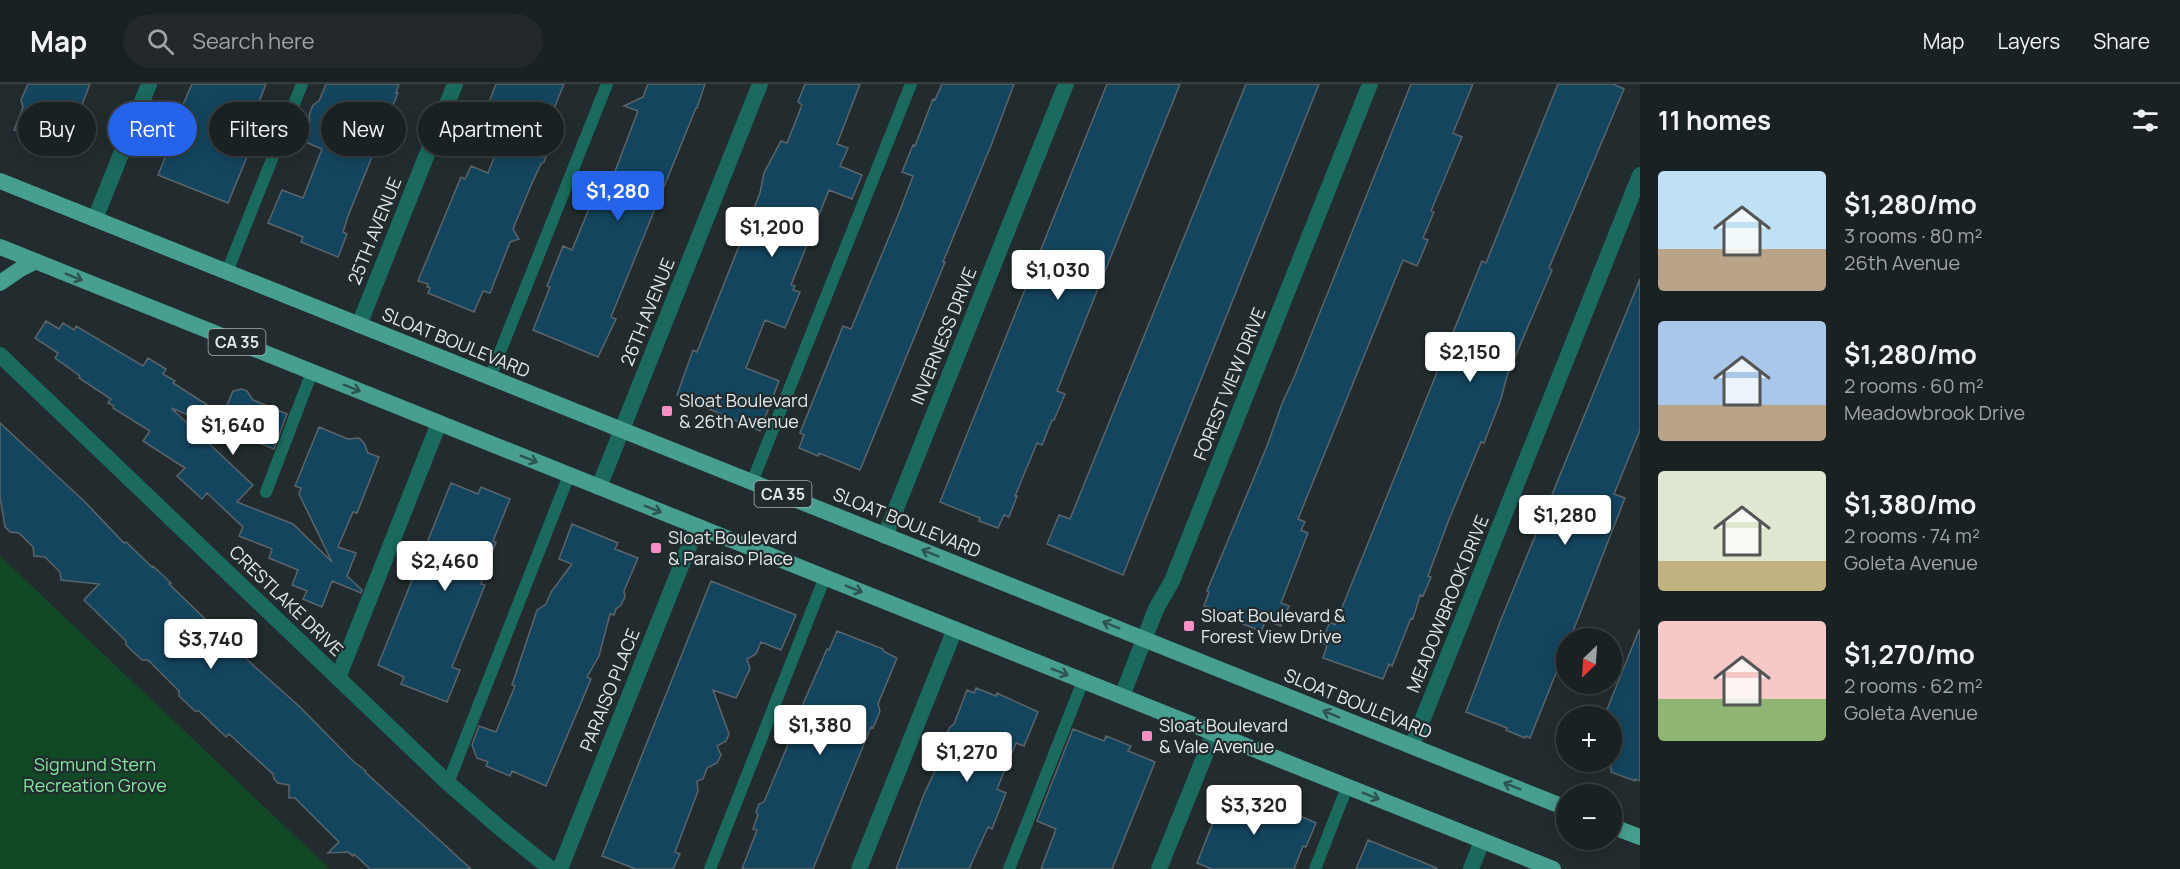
<!DOCTYPE html>
<html lang="en">
<head>
<meta charset="utf-8">
<style>
  :root { --surface:#1a2122; --page:#23292a; --text:#f1f3f6; --muted:#9fa3a5; --line:#383e40; --accent:#2563eb }
  body { margin:0; font-family:Manrope,sans-serif; background:var(--page); color:var(--text); height:100vh; display:flex; flex-direction:column; font-size:22px; white-space:nowrap }
  * { box-sizing:border-box; margin:0 }
  p { font-size:20px; color:var(--muted) }
  .icon { flex:none; width:33px; height:33px; fill:none; stroke:currentColor; stroke-width:2; stroke-linecap:round; stroke-linejoin:round }
  .map { position:relative; flex:1; overflow:hidden }
  .side { display:flex; flex-direction:column; background:var(--surface); width:540px }
  .side>* { flex:none }
  .top-card { position:absolute; left:18px; top:18px; width:570px; height:54px; display:flex; gap:12px }
  .needle { width:39px; rotate:205deg }
  .buttons { position:absolute; left:1556px; top:544px; display:grid; gap:12px }
  .buttons a { display:grid; place-items:center; width:66px; height:66px; border-radius:50%; background:var(--surface); box-shadow:0 3px 15px #0003,0 0 0 2px var(--line); font-size:30px }
  .price { position:absolute; translate:-50% -51px; padding:0 14px; border-radius:6px; background:#fff; color:#222; font-size:20px; line-height:39px; filter:drop-shadow(0 2px 3px #0008) }
  .price::after { content:''; position:absolute; left:50%; top:36px; width:18px; height:14px; margin-left:-9px; background:inherit; clip-path:polygon(0 0,100% 0,50% 100%) }
  .price.current { background:var(--accent); color:#fff }
  ul { padding:0; list-style:none }
  li { display:flex; align-items:center; gap:18px; height:150px; padding:0 18px }
  li span { display:grid; place-items:center; flex:none; width:168px; height:120px; border-radius:6px; color:#555 }
  li>.icon { margin-inline-start:auto }
  span .icon { width:72px; height:72px; fill:#fffc; stroke-width:1 }
  li b { font-size:26px }
  h2 { display:flex; justify-content:space-between; align-items:center; height:72px; padding:0 18px; font-size:26px }
  .pill { padding:0 21px; border-radius:27px; background:var(--surface); box-shadow:0 3px 15px #0003,0 0 0 2px var(--line); font-size:21px; line-height:54px }
  .pill.current { background:var(--accent); color:#fff }
  header { display:flex; align-items:center; gap:36px; box-sizing:border-box; height:84px; padding:0 30px; background:var(--surface); border-bottom:2px solid var(--line) }
  header strong { font-size:28px }
  nav { display:flex; gap:33px; margin-inline-start:auto; font-size:21px }
  .search { width:420px; height:54px; background:var(--page); display:flex; align-items:center; gap:15px; box-sizing:border-box; padding:0 21px; border-radius:33px; color:var(--muted); font-size:22px }
  main { display:flex; flex:1; min-height:0 }
  .map>svg:first-child { display:block }
</style>
</head>
<body>
<header>
<strong>Map</strong>
<div class="search"><svg class="icon" aria-label="search" viewBox="0 0 24 24"><circle cx="10" cy="10" r="6"/><path d="M15 15l6 6"/></svg>Search here</div>
<nav><a>Map</a><a>Layers</a><a>Share</a></nav>
</header>
<main>
<div class="map">
<svg width="1640" height="785" viewBox="0 0 1640 785">
  <rect width="100%" height="100%" fill="#222c2e"/>
  <path fill="#114926" d="M0 472 330 785H0Z"/>
  <path fill="#14455f" stroke="#5b646a" stroke-width="1.5" d="M28 0H90L80 26 83 27 77 42 80 43 70 68 14 46 23 23 21 16Z
    M192 0H266L241 64 249 68 228 119 158 91 172 56 168 55Z
    M326 0H399L396 9H398L348 132 343 148 347 150 338 173 301 158 303 153 268 139 282 106 303 114 322 65 303 57 310 38 309 31 313 21 319 17Z
    M496 0H564L540 59 550 63 544 78 541 80 532 99 513 145 519 155 510 158 490 209 483 207 474 228 428 209 430 204 427 203 428 200 418 197 461 93 465 95 471 82 488 89 509 35 486 26Z
    M648 0H705L697 24H696L611 233 616 235 598 273 533 246 550 203 547 202 563 162 572 166 591 120 601 124 638 27 624 22 643 13Z
    M805 0H860L837 60 848 64 840 82 862 91 852 115 829 106 791 201 795 202 793 206 800 208 785 244 765 236 746 284 779 297 760 347 677 311 693 266 697 268 760 109 764 89 781 57 787 59 802 21 798 18Z
    M942 0H1014L992 59 943 178H945L860 386 819 369 818 372 799 364 804 351 800 349 843 242 851 245 899 129 913 92 902 88 913 61 915 62 933 15 935 16Z
    M1107 0H1180L1057 307 1065 310 1054 336H1052L1042 361 1037 359 1015 412H1017L1009 433 1004 431 998 444 979 437 980 434 940 418Z
    M1246 0H1319L1123 491 1047 460 1059 431 1070 435Z
    M1411 0H1473L1453 49 1462 53 1431 127 1434 128 1423 154 1428 156 1417 182 1403 176 1298 435 1305 438 1301 446 1308 449 1281 519 1289 522 1281 542 1266 536 1261 547 1243 540 1244 538 1204 522 1209 508 1207 507 1267 362 1283 317 1293 296Z
    M1558 0H1613L1624 5 1549 184 1552 186 1507 292 1501 315 1484 359 1481 358 1448 438 1428 492 1431 493 1423 512 1420 511 1413 535 1411 534 1392 582 1389 580 1383 595 1323 574 1327 561 1321 559 1330 538 1335 541 1471 204 1482 177 1486 179Z
    M1640 195V346L1614 410 1625 414 1570 555H1566V564L1530 654 1526 652 1525 654 1506 646 1507 644 1466 628 1500 538Z
    M46 237 59 245 63 239 74 246 76 242 143 282 148 274 166 285 163 290 175 297 173 299 223 331 233 307 242 305 247 307 253 316 287 330 274 365 171 324 253 401 237 418 293 440 332 478 299 410 301 404 295 402 319 343 348 355 359 354 364 359 368 369 379 373 357 429 353 428 338 463 356 469 347 492 362 506 361 509 332 497 322 523 303 515 307 507 292 501 298 486 269 474 272 465 239 452 243 443 207 409 202 415 177 392 185 384 143 357 150 347 113 324 114 322 108 319 111 315 79 294 80 292 55 274 58 269 35 254Z
    M0 339 84 417 124 459 126 458 152 483 153 482 171 499 169 500 254 582 299 622 354 678 366 687 365 688 471 785H370L354 770 353 772 348 768 328 769 339 758 295 714H289V701L278 699 274 695 273 690 229 650 226 653 199 627H195L179 612V607L148 576H142L126 561V557L84 516 99 500 61 496 60 488 45 473 34 472 33 463 19 449 10 448 5 443 0 413Z
    M451 399 478 410 481 403 510 415 493 457 496 458 481 500 485 501 452 583 460 586 447 618 401 600 404 593 378 581Z
    M572 440 618 459 615 465 638 474 624 507 625 513 621 521 616 525 614 531 610 530 599 572 587 593 591 595 546 702 512 687 510 692 486 682 488 678 477 674 472 661 479 642 496 648 515 602 512 601 537 526 546 520 551 508 572 480 559 475Z
    M711 497 796 531 781 566 761 558 756 570 747 575 750 585 736 614 713 606 729 650 726 657 717 662 721 671 717 679 707 684 703 695 697 697 698 707 675 768 680 770 673 785H636L602 772Z
    M1639 546H1640V697L1635 695V697L1611 688V633H1604Z
    M837 547 883 565V567L897 574 878 620 880 627 873 644 871 643 813 785H742L757 746 753 745 758 731 756 728 759 720 764 718 787 663 791 641 796 636 827 565 829 566Z
    M976 604 996 612 997 609 1038 628 1024 662 1016 659 997 705 1006 709 992 745 988 743 969 785H896L924 710 935 687 947 656 946 651 950 643 954 640 967 606 974 609Z
    M1073 645 1104 657 1106 652 1131 662 1128 667 1155 678 1112 785H1041L1056 745 1037 737Z
    M1226 705 1256 716 1257 713 1316 739 1306 763 1303 762 1294 785H1212L1197 779Z
    M1368 756 1437 784V785H1356Z"/>
  <g fill="none" stroke-linecap="round" stroke-linejoin="round">
    <path stroke="#1a6a5d" stroke-width="12" d="M227 188 302 0
      M490 293 607 0
      M752 398 911 0
      M266 408 312 288
      M448 699 569 391
      M710 785 825 493
      M1009 785 1083 597
      M1315 785 1347 703"/>
    <path stroke="#1a6a5d" stroke-width="16" d="M95 135 149 0
      M359 241 455 0
      M0 271 448 699 500 744 551 785
      M599 403 760 0
      M885 452 1066 0
      M338 594 439 339
      M1122 612 1156 525 1172 497 1370 0
      M1412 662 1640 91
      M560 785 697 442
      M859 785 955 545
      M1159 785 1214 649
      M1471 785 1482 757"/>
    <path stroke="#479f8f" stroke-width="16" d="M0 97 1566 724
      M0 163 1553 785
      M0 199 22 184 36 177
      M1611 742 1640 753"/>
  </g>
  <defs><path id="oneway-shaft" d="M-6 0H5M1.5-3L5.5 0L1.5 3" fill="none" stroke-width="1.6" stroke-linecap="round" stroke-linejoin="round" transform="scale(1.5)"/></defs>
  <g stroke="#2f5450">
    <use href="#oneway-shaft" transform="translate(74 193) rotate(22)"/>
    <use href="#oneway-shaft" transform="translate(352 304) rotate(22)"/>
    <use href="#oneway-shaft" transform="translate(529 375) rotate(22)"/>
    <use href="#oneway-shaft" transform="translate(653 425) rotate(22)"/>
    <use href="#oneway-shaft" transform="translate(930 469) rotate(-158)"/>
    <use href="#oneway-shaft" transform="translate(854 505) rotate(22)"/>
    <use href="#oneway-shaft" transform="translate(1111 541) rotate(-158)"/>
    <use href="#oneway-shaft" transform="translate(1060 588) rotate(22)"/>
    <use href="#oneway-shaft" transform="translate(1331 630) rotate(-158)"/>
    <use href="#oneway-shaft" transform="translate(1512 702) rotate(-158)"/>
    <use href="#oneway-shaft" transform="translate(1371 712) rotate(22)"/>
  </g>
  <g fill="#fa8fc6" stroke="#222c2e" stroke-width="2">
    <rect x="661" y="321" width="12" height="12" rx="3"/>
    <rect x="650" y="458" width="12" height="12" rx="3"/>
    <rect x="1183" y="536" width="12" height="12" rx="3"/>
    <rect x="1141" y="646" width="12" height="12" rx="3"/>
  </g>
  <g text-anchor="middle" stroke-width="4.5" stroke-linejoin="round" paint-order="stroke">
    <g fill="#222c2e" stroke="#a8b0b1" stroke-width="1.5">
      <rect x="208.5" y="245" width="57" height="26" rx="4.5"/>
      <rect x="754.5" y="397" width="57" height="26" rx="4.5"/>
    </g>
    <g font-size="16" font-weight="bold" fill="#e2e8e9">
      <text x="237" y="264">CA 35</text>
      <text x="783" y="416">CA 35</text>
    </g>
    <g font-size="18" fill="#e2e8e9" stroke="#222c2e">
      <text transform="translate(375 147) rotate(-68)" y="6">25TH AVENUE</text>
      <text transform="translate(648 228) rotate(-68)" y="6">26TH AVENUE</text>
      <text transform="translate(944 252) rotate(-68)" y="6">INVERNESS DRIVE</text>
      <text transform="translate(456 259) rotate(22)" y="6">SLOAT BOULEVARD</text>
      <text transform="translate(1230 300) rotate(-68)" y="6">FOREST VIEW DRIVE</text>
      <text transform="translate(907 439) rotate(22)" y="6">SLOAT BOULEVARD</text>
      <text transform="translate(286 517) rotate(44)" y="6">CRESTLAKE DRIVE</text>
      <text transform="translate(1448 520) rotate(-68)" y="6">MEADOWBROOK DRIVE</text>
      <text transform="translate(610 606) rotate(-68)" y="6">PARAISO PLACE</text>
      <text transform="translate(1358 620) rotate(22)" y="6">SLOAT BOULEVARD</text>
    </g>
    <g font-size="18" fill="#e2e8e9" stroke="#222c2e" text-anchor="start">
      <text x="679" y="323">Sloat Boulevard<tspan x="679" dy="21">&amp; 26th Avenue</tspan></text>
      <text x="668" y="460">Sloat Boulevard<tspan x="668" dy="21">&amp; Paraiso Place</tspan></text>
      <text x="1201" y="538">Sloat Boulevard &amp;<tspan x="1201" dy="21">Forest View Drive</tspan></text>
      <text x="1159" y="648">Sloat Boulevard<tspan x="1159" dy="21">&amp; Vale Avenue</tspan></text>
    </g>
    <g font-size="18" fill="#80e89e" stroke="#222c2e">
      <text x="95" y="687">Sigmund Stern<tspan x="95" dy="21">Recreation Grove</tspan></text>
    </g>
  </g>
</svg>
<div class="buttons">
<a><svg class="needle" viewBox="-14 -14 28 28"><path d="M0-13l5 13h-10z" fill="#e53935"/><path d="M0 13l5-13h-10z" fill="#9fa3a5"/></svg></a>
<a>+</a>
<a>−</a>
</div>
<b class="price current" style="left:618px;top:138px">$1,280</b>
<b class="price" style="left:772px;top:174px">$1,200</b>
<b class="price" style="left:1058px;top:217px">$1,030</b>
<b class="price" style="left:1470px;top:299px">$2,150</b>
<b class="price" style="left:233px;top:372px">$1,640</b>
<b class="price" style="left:1565px;top:462px">$1,280</b>
<b class="price" style="left:445px;top:508px">$2,460</b>
<b class="price" style="left:211px;top:586px">$3,740</b>
<b class="price" style="left:820px;top:672px">$1,380</b>
<b class="price" style="left:967px;top:699px">$1,270</b>
<b class="price" style="left:1254px;top:752px">$3,320</b>
<div class="top-card">
<a class="pill">Buy</a>
<a class="pill current">Rent</a>
<a class="pill">Filters</a>
<a class="pill">New</a>
<a class="pill">Apartment</a>
</div>
</div>
<section class="side">
<h2>11 homes<svg class="icon" aria-label="filters" viewBox="0 0 24 24"><path d="M4 7h16M4 17h16"/><circle cx="9" cy="7" r="2"/><circle cx="15" cy="17" r="2"/></svg></h2>
<ul>
<li><span style="background:linear-gradient(#bfe0f5 65%,#b9a48a 0)"><svg class="icon" aria-label="home" viewBox="0 0 24 24"><path d="M3 11l9-7 9 7M6 9v11h12V9"/></svg></span><div><b>$1,280/mo</b><p>3 rooms · 80 m²</p><p>26th Avenue</p></div></li>
<li><span style="background:linear-gradient(#a9c7e8 70%,#b9a48a 0)"><svg class="icon" aria-label="home" viewBox="0 0 24 24"><path d="M3 11l9-7 9 7M6 9v11h12V9"/></svg></span><div><b>$1,280/mo</b><p>2 rooms · 60 m²</p><p>Meadowbrook Drive</p></div></li>
<li><span style="background:linear-gradient(#dfe7d0 75%,#c2b280 0)"><svg class="icon" aria-label="home" viewBox="0 0 24 24"><path d="M3 11l9-7 9 7M6 9v11h12V9"/></svg></span><div><b>$1,380/mo</b><p>2 rooms · 74 m²</p><p>Goleta Avenue</p></div></li>
<li><span style="background:linear-gradient(#f6c9c9 65%,#8fb573 0)"><svg class="icon" aria-label="home" viewBox="0 0 24 24"><path d="M3 11l9-7 9 7M6 9v11h12V9"/></svg></span><div><b>$1,270/mo</b><p>2 rooms · 62 m²</p><p>Goleta Avenue</p></div></li>
</ul>
</section>
</main>
</body>
</html>
